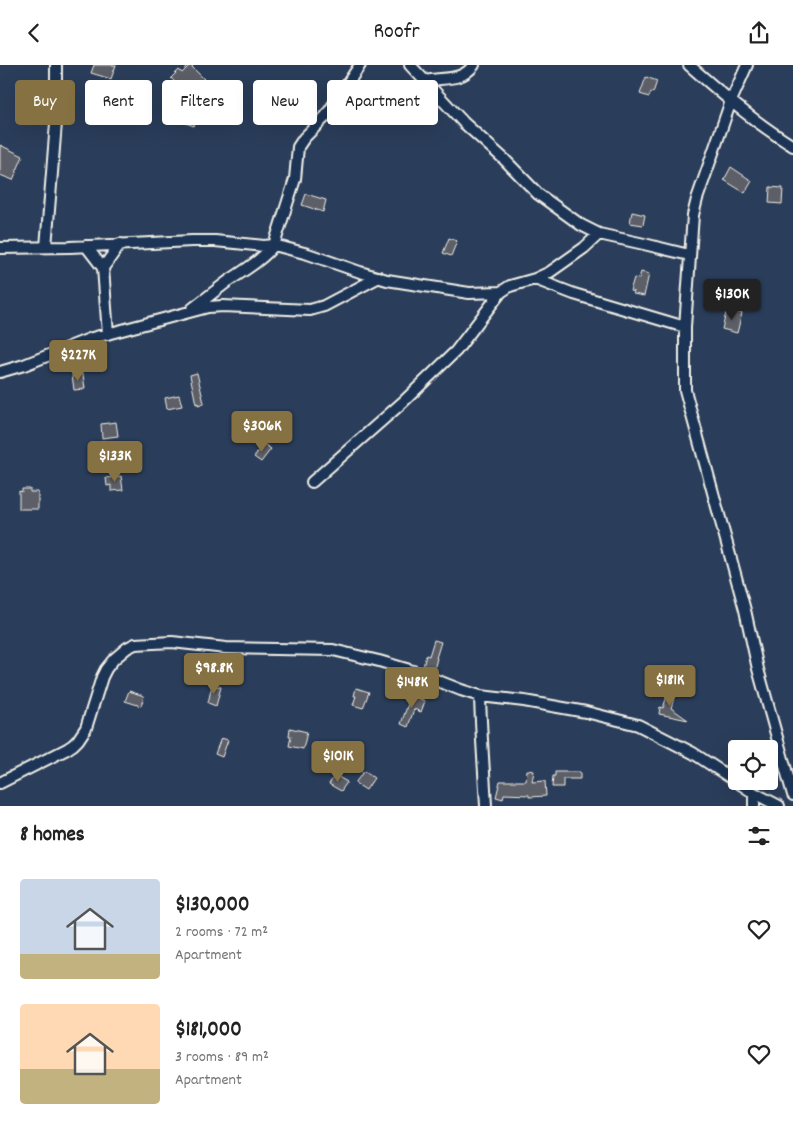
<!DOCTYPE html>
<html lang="en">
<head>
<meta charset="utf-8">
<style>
  :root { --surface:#fff; --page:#f2f2f2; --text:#222; --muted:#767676; --accent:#857141 }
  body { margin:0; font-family:Dekko,sans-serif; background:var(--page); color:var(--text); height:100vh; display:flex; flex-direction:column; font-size:19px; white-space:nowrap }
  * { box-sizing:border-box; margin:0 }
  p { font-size:16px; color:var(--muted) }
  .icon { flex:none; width:28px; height:28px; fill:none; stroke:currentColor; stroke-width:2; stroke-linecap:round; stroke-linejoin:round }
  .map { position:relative; height:741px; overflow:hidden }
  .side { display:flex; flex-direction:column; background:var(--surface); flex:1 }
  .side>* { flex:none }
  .top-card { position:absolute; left:15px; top:15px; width:500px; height:45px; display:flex; gap:10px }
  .tools { position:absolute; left:728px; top:675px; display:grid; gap:10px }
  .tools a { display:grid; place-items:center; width:50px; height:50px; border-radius:5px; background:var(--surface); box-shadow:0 5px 20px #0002; font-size:25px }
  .price { position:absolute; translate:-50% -42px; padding:0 11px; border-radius:5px; background:var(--accent); color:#fff; font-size:16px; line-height:32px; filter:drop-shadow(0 1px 2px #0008) }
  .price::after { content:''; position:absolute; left:50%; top:30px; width:15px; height:11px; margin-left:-8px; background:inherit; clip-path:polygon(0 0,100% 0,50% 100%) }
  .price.current { background:#222; color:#fff }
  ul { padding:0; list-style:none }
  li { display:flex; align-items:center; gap:15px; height:125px; padding:0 20px }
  li span { display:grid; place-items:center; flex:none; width:140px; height:100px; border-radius:5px; color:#555 }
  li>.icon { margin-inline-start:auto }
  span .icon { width:60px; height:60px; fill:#fffc; stroke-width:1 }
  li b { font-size:21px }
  h2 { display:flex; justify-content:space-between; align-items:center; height:60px; padding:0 20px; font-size:21px }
  .chip { padding:0 18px; border-radius:5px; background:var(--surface); box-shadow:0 5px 20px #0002; font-size:18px; line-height:45px }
  .chip.current { background:var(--accent); color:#fff }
  header { display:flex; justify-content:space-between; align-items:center; height:65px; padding:0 20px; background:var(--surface); font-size:22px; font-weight:600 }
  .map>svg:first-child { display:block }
</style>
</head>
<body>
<header><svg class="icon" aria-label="back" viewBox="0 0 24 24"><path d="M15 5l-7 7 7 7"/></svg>Roofr<svg class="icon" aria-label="share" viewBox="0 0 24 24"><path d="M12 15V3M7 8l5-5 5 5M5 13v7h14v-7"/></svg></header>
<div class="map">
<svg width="793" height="741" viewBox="0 0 793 741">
  <rect width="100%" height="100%" fill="#2a3d5a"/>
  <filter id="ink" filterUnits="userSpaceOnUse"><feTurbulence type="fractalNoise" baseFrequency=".02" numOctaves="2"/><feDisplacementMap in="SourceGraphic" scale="10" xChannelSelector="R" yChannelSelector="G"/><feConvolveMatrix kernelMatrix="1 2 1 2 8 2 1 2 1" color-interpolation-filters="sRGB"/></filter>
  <g filter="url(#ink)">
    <path fill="#5d5f67" stroke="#f4f1e8" d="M94 0H116L111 14 91 8Z
      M190 0 204 14 187 30 171 13 179 5 182 8Z
      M646 12 657 16 653 28 651 27 649 32 640 29Z
      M381 34 383 36 385 34 390 39 381 49 373 41Z
      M191 43 199 45 194 61 186 58Z
      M0 80 23 91 13 115 0 110Z
      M731 102 752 116 745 128 724 115Z
      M770 122 783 123 782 139 769 138Z
      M306 129 326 135 323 147 302 140Z
      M632 147 645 150 643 160 630 158Z
      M449 173 457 176 451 191 443 188Z
      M641 207 649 209 644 231 633 229 634 227 630 226 634 213 639 214Z
      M727 244 742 248 737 268 722 264Z
      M197 308 204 338 198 340V338L196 339 190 310Z
      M83 309 85 324 74 325 72 310Z
      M179 330 182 341 167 344 165 333Z
      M116 357 118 371 102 373 101 359Z
      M264 379 271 384 261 397 254 392Z
      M121 411 123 425 111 426V420L107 421 106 413Z
      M22 424H30V427H38V444H19V426L22 427Z
      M434 575 441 577 436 593H437L434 605 423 602 426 590 429 591Z
      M212 620 221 622 216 641 208 638Z
      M356 623 369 627 363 643 353 640 356 631H354Z
      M669 625 676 627 671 643 688 655 659 649 660 642 663 643Z
      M129 626 144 631 141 641 125 636Z
      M411 630 425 636 421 647 414 644 408 662 401 659Z
      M290 663 307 667 303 684 289 681 291 671H289Z
      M221 673 228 675 222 692 215 689Z
      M527 705 534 706 532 717 545 716 546 731 529 732V730L504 729 503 734 496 732 500 716H526Z
      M364 706 374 713 366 725 355 718Z
      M555 707H580V714H563V722H552L553 711H555Z
      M335 710 347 717 341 726 329 719Z"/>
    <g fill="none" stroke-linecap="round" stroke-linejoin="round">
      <defs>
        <path id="minor" d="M410 0 464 58 504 94 538 129 581 160 599 169
          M689 0C722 29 755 58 793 81
          M747 0 731 36 697 134 693 150 685 262V325L745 545 758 604 793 730
          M425 16C444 12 461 17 474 0
          M86 181 103 203 108 269
          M46 182 56 58V0
          M0 183 70 182 192 176H215L264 181 274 180 308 189 360 207 387 215 469 228 501 227
          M103 203 120 179
          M535 214 574 229 685 262
          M192 244C204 235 215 226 227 217 243 206 261 196 274 180L295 114 298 82 304 73 326 51 360 0
          M0 307 24 300 92 273 208 242 223 241 310 245 324 241 379 212
          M312 417 403 337 456 286 501 227 510 221 535 214 550 207 584 183 599 169 644 179 689 190
          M480 631C481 668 484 704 486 741
          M0 718 67 684 73 680 78 675 86 663 102 612 106 604 114 594 127 583 135 579 172 577 226 583 333 585 379 596 413 606 461 625 480 631 524 636 586 647 638 660 693 688 754 728 779 741
          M754 741V728"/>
      </defs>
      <use href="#minor" stroke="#f4f1e8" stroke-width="14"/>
      <use href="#minor" stroke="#1d3557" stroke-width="10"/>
    </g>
  </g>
</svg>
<div class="tools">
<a><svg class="icon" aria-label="locate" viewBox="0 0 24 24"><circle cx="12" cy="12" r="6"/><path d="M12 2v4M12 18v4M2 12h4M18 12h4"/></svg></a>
</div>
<b class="price current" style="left:732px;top:256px">$130K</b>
<b class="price" style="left:78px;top:317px">$227K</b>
<b class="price" style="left:262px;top:388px">$306K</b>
<b class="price" style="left:115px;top:418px">$133K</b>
<b class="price" style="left:214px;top:630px">$98.8K</b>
<b class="price" style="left:670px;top:642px">$181K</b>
<b class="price" style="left:412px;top:644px">$148K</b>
<b class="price" style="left:338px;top:718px">$101K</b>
<div class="top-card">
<a class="chip current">Buy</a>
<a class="chip">Rent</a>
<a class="chip">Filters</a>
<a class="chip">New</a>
<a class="chip">Apartment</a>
</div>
</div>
<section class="side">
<h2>8 homes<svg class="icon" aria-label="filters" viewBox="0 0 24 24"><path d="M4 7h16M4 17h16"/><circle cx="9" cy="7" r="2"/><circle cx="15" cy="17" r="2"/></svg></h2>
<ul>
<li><span style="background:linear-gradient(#c9d6e8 75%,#c2b280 0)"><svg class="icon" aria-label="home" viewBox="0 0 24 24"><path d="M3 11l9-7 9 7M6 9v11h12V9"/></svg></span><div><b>$130,000</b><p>2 rooms · 72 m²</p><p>Apartment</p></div><svg class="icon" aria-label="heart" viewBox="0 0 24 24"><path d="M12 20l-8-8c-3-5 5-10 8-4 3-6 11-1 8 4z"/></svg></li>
<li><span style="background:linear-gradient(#ffd9b3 65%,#c2b280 0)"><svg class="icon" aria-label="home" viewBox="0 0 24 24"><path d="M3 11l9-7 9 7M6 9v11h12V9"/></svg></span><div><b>$181,000</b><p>3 rooms · 89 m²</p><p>Apartment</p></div><svg class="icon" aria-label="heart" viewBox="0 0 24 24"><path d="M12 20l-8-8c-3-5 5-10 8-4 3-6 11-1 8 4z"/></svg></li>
</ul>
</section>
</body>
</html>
